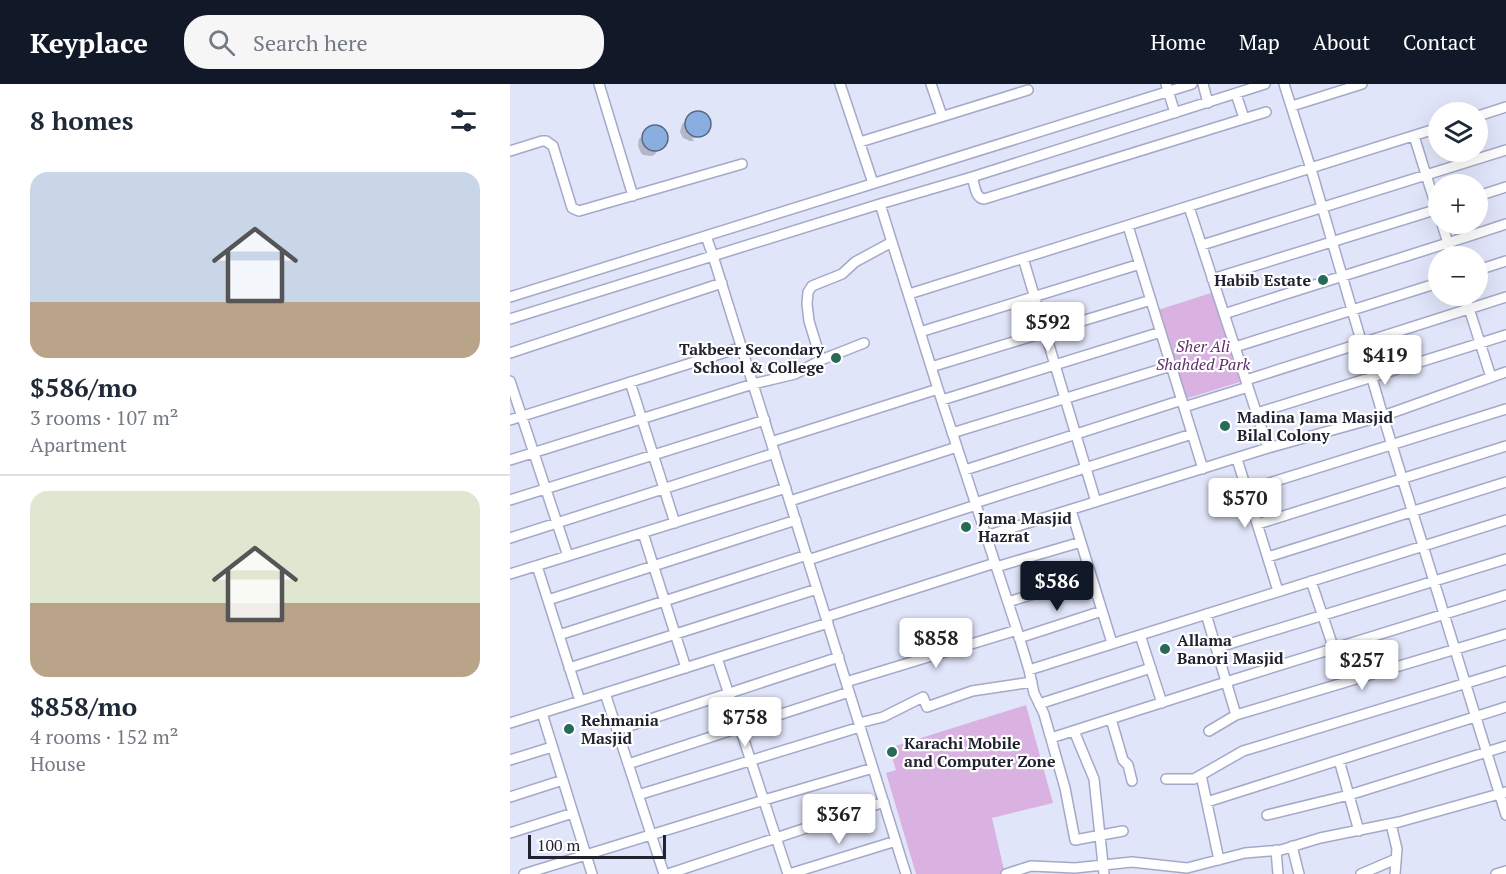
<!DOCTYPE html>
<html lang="en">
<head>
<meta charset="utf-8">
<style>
  :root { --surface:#fff; --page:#f6f6f7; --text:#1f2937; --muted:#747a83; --line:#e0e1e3; --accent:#111827 }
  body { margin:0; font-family:"PT Serif",serif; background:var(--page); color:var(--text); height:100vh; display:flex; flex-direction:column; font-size:22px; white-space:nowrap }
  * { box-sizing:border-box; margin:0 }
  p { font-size:20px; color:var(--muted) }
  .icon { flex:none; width:33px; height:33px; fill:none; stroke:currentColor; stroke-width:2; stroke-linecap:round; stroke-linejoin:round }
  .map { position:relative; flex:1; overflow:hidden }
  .sheet { display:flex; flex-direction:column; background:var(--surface); width:510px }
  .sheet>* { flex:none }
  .buttons { position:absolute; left:918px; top:18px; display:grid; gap:12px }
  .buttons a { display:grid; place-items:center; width:60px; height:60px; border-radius:50%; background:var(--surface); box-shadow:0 6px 24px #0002; font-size:30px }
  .scale { position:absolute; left:18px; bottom:15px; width:138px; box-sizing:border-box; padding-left:6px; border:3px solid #21222f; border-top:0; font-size:16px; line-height:21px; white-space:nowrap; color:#21222f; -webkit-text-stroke:4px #fff; paint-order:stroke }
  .price { position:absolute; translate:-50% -51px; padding:0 14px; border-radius:6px; background:#fff; color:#222; font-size:20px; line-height:39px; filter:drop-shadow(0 2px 3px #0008) }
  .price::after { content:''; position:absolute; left:50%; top:36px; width:18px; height:14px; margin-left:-9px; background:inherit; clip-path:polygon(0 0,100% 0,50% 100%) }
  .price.current { background:var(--accent); color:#fff }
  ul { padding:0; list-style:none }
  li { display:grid; align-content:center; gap:12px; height:318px; padding:0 30px }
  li+li { border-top:2px solid var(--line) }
  li span { display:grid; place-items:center; height:186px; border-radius:18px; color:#555 }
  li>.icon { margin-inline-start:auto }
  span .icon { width:108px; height:108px; fill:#fffc; stroke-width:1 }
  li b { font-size:26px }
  h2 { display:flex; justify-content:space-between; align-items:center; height:72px; padding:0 30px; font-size:26px }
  header { display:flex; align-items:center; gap:36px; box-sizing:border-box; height:84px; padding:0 30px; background:var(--accent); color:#fff }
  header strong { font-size:28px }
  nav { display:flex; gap:33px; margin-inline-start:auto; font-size:21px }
  .search { width:420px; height:54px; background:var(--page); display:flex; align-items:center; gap:15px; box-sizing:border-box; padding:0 21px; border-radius:24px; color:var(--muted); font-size:22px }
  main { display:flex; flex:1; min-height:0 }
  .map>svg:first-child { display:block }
</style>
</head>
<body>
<header>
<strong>Keyplace</strong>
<div class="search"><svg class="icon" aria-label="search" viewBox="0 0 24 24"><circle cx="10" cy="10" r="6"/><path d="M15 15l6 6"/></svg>Search here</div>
<nav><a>Home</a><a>Map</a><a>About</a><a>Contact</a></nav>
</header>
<main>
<section class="sheet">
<h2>8 homes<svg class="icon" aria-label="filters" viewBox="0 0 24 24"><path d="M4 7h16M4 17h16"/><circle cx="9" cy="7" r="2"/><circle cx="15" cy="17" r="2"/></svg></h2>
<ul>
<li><span style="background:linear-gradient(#c9d6e8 70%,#b9a48a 0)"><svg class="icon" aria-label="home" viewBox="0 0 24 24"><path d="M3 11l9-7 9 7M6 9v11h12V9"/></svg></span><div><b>$586/mo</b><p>3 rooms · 107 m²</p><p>Apartment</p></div></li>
<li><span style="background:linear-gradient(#dfe7d0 60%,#b9a48a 0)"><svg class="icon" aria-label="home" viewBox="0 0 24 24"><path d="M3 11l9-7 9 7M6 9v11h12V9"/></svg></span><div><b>$858/mo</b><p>4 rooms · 152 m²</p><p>House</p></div></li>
</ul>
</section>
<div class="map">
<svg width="996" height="790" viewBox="0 0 996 790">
  <rect width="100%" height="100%" fill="#e1e5f9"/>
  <path fill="#d9b2e2" d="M707 207 736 296 672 316 645 227Z
    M516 621 543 719 482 734 495 790H406L376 689 386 686 379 664Z"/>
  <path fill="#0003" d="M184 30H191L197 34 199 38 198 45 195 49 182 55 184 57H180L173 54 170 48 172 40Z
    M141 44H149L155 49 156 52 155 59 144 71 141 72 133 71 131 69 128 62 129 55Z"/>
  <path fill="#8baee0" stroke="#576982" stroke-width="1.5" d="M175 40a13 13 0 1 1 26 0a13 13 0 1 1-26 0Z
    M132 54a13 13 0 1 1 26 0a13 13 0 1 1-26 0Z"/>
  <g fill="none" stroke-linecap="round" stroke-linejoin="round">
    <defs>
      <path id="minor" d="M89 0 123 112
        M330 0 363 99
        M421 0 432 32
        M656 0 665 29
        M693 0 698 19
        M774 0 801 85 873 332 996 731
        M726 10 734 34
        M782 22 852 0
        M968 32 996 23
        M904 52 928 129
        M350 58 518 6
        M0 67 32 57H36L43 62 62 124 69 127 232 80
        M462 93C465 101 465 114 474 115L756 28
        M968 112 996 103
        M370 120 428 305 507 546 519 586 524 609 534 630 555 704 565 756 613 747
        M679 123 758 364
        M932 140 942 172
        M618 142 693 385
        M196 152 203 172 396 790
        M692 161 996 66
        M513 174 586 418
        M968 186 996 177
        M702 195 928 125
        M399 210 928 44
        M955 212 981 293
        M0 213 682 0
        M714 230C808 199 903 171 996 140
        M0 235 370 120 462 93 755 0
        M410 248 630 180
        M725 263 928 199
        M0 269 212 199
        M311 276 299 237 297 220 298 208 302 202 332 190 345 178 382 158
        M421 283 641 216
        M736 296 996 213
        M0 297 58 472
        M120 298 165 439
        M432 316 651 248
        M674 323 738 303
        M747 329 996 251
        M0 336 232 263
        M442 349 661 282
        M261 358 428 305
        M727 375 768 507
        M0 376 243 300 285 290 311 276 354 259
        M455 386 672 316
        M737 406 996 325
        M0 416 255 336
        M280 417 447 363
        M465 419 682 350
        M561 426 602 559
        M748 440 996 362
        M133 449 176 584
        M476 452 758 364 873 332 996 288
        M0 454 265 369
        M758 473 996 398
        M298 476 466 421
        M27 482 70 617
        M486 483 571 458
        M0 490 276 404
        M801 497 835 598
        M38 516 286 436
        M498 518 581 492
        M696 530 726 631
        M316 533 485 479
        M49 551 297 471
        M630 551 652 619
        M509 554 592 527
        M706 564 996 475
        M207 574 278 790
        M59 584 307 505
        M519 586 996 436
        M336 598 507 546
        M95 609 154 790
        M529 620 641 584
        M32 629 82 790
        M601 635 613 676 618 681 622 697
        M0 639 318 539
        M349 639 373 633 413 613 417 623 462 607 522 598
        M107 646 329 573
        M564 647 584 695 594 790
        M699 647 726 631 996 550
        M541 654 716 598 996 511
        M0 676 42 663
        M829 676 849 747
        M118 680 339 608
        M691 691 709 776
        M656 695H684L733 667 996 587
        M128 711 350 643
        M0 713 53 696
        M697 718 996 623
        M757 731 839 711 996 662
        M881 740 887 765 885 790
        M0 749 63 729
        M782 762 789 790
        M766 766 768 790
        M14 790 254 716 363 684
        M158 790 374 718
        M279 790 386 757
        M496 790 521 782 565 784 622 778 677 784 735 769 771 766 810 754 889 738 996 708
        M851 790 886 775
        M986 790 996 787"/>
    </defs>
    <use href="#minor" stroke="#a4a9c9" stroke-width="12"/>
    <use href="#minor" stroke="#fff" stroke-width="9"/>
  </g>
  <g fill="#286a5a" stroke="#fff" stroke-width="2">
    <circle cx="813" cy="196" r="6"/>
    <circle cx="326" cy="274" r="6"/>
    <circle cx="715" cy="342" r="6"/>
    <circle cx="456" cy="443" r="6"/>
    <circle cx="655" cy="565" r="6"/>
    <circle cx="59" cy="645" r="6"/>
    <circle cx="382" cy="668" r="6"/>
  </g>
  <g text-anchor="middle" stroke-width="4.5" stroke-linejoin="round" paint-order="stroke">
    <g font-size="16" font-weight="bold" fill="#21222f" stroke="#fff" text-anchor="start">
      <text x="801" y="202" text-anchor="end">Habib Estate</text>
      <text x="314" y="271" text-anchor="end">Takbeer Secondary<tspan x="314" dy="18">School &amp; College</tspan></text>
      <text x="727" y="339">Madina Jama Masjid<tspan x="727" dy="18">Bilal Colony</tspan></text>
      <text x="468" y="440">Jama Masjid<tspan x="468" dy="18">Hazrat</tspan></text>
      <text x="667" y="562">Allama<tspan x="667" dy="18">Banori Masjid</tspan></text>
      <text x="71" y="642">Rehmania<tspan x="71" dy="18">Masjid</tspan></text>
      <text x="394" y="665">Karachi Mobile<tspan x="394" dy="18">and Computer Zone</tspan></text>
    </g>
    <g font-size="16" font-style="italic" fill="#612f6d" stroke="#fff">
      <text x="693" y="268">Sher Ali<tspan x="693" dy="18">Shahded Park</tspan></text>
    </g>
  </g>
</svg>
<div class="buttons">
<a><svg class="icon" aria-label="layers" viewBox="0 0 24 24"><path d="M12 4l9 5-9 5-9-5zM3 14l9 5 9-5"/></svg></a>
<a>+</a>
<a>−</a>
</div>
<div class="scale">100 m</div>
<b class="price" style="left:538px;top:269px">$592</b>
<b class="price" style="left:875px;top:302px">$419</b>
<b class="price" style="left:735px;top:445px">$570</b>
<b class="price current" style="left:547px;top:528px">$586</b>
<b class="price" style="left:426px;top:585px">$858</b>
<b class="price" style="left:852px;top:607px">$257</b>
<b class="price" style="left:235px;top:664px">$758</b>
<b class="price" style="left:329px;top:761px">$367</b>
</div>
</main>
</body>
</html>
